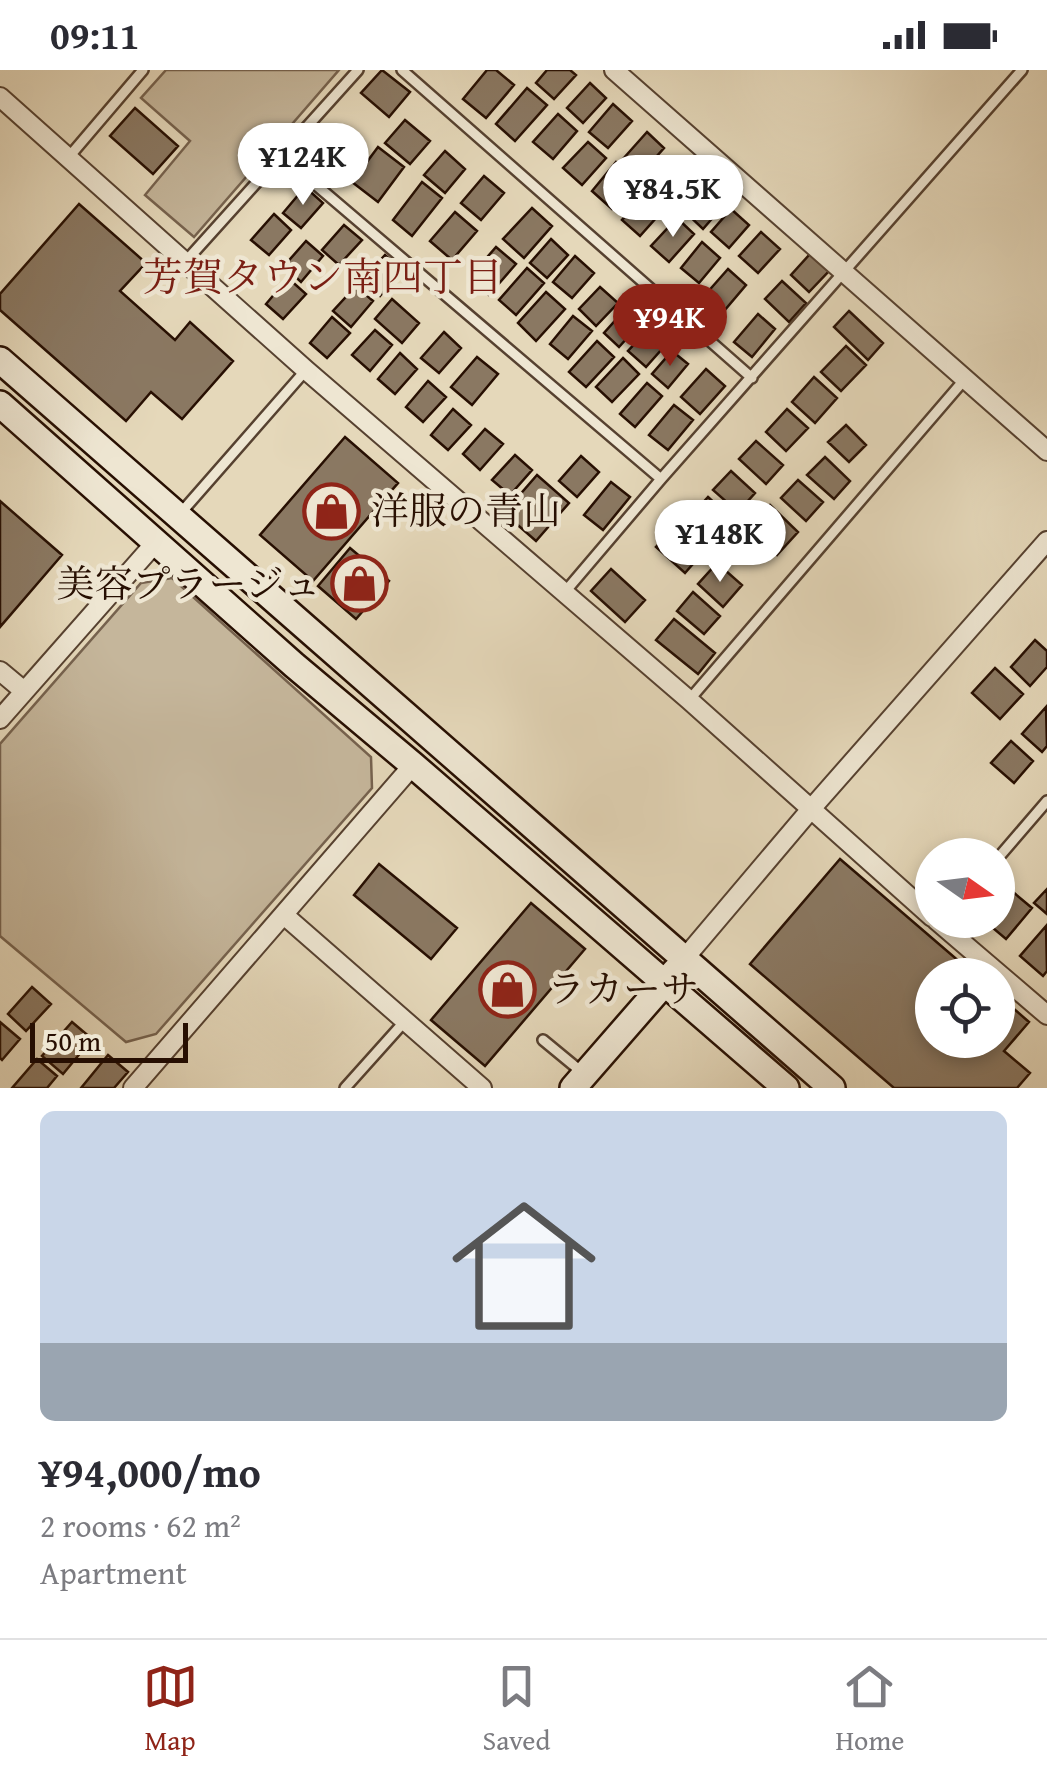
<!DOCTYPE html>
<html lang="en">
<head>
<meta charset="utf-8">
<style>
  :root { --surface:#fff; --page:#f7f7f7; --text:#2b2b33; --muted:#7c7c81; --line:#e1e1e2; --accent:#8f2418 }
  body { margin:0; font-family:"Gentium Book Plus","Noto Serif JP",serif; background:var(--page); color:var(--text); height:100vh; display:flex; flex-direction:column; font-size:38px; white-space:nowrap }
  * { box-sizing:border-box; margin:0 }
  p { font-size:32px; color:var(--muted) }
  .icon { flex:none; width:55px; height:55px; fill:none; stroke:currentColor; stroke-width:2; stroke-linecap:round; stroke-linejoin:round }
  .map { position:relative; height:1018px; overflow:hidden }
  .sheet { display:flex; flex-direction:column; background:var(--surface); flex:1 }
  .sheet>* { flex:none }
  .needle { width:65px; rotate:104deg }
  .controls { position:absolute; left:915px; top:768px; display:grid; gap:20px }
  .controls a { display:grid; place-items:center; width:100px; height:100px; border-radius:50%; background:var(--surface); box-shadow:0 5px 15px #0003; font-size:50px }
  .scale { position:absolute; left:30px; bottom:25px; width:158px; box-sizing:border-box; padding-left:10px; border:5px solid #270f02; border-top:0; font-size:28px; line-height:35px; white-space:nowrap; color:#270f02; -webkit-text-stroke:8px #eee6d2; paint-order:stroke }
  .price { position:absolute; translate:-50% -85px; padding:0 22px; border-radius:35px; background:#fff; color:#222; font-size:32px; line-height:65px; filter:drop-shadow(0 2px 5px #0008) }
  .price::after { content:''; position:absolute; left:50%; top:60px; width:30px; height:22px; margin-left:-15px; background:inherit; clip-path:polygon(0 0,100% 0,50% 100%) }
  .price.selected { background:var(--accent); color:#fff }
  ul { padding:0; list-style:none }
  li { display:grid; align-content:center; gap:20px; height:530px; padding:0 40px }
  li span { display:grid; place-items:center; height:310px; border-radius:15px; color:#555 }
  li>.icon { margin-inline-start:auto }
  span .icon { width:180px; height:180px; fill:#fffc; stroke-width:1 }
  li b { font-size:42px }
  .status { display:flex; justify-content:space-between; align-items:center; height:70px; padding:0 50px; background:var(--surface); direction:ltr }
  .status svg { height:28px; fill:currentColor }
  .tabs { display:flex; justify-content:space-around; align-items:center; height:140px; border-top:2px solid var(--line); background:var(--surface); font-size:28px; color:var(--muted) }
  .tabs a { display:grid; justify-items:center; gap:5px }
  .tabs .selected { color:var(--accent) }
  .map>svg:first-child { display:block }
</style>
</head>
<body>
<div class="status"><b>09:11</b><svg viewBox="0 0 49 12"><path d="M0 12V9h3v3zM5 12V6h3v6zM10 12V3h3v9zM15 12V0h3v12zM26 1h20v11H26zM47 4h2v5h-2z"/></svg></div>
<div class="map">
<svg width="1047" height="1018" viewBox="0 0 1047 1018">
  <rect width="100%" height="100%" fill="#e5d8ba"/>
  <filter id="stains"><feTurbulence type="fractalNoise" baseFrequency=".002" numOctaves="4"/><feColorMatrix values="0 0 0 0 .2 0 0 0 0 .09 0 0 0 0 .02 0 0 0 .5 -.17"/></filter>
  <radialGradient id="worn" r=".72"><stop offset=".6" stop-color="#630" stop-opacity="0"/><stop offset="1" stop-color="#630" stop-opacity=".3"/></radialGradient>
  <path fill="#c5b69b" stroke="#76624e" stroke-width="2.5" d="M166 0H339L194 167 145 125 190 71 141 28Z
    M172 508 371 687 372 718 156 964 126 972 0 866V674L141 513Z"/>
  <path fill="#8a7862" stroke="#270f02" stroke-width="2.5" d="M382 0 410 22 389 47 361 23Z
    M487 0H496L514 15 486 48 463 29Z
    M547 0H570L576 5 554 29 536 13Z
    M590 13 606 28 583 53 567 38Z
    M527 18 547 35 515 71 496 54Z
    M613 34 632 51 608 78 589 62Z
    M135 38 178 76 153 104 110 66Z
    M558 44 577 61 553 89 533 72Z
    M405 50 430 71 410 94 385 73Z
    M647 62 664 78 640 105 622 90Z
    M588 72 606 88 582 115 563 98Z
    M378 77 404 97 378 132 352 112Z
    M445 81 465 99 445 123 424 105Z
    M616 92 637 110 612 139 592 121Z
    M676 94 691 108 669 131 654 117Z
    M484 106 504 123 481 150 461 133Z
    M422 112 442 128 412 166 393 150Z
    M305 117 323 133 301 158 283 143Z
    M701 117 722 137 703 159 681 138Z
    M646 123 664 139 640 166 622 150Z
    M79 134 146 193 120 221 175 270 190 252 233 291 182 349 151 322 126 351 0 240V224Z
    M532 138 552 156 524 188 503 169Z
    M731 139 749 155 729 178 711 162Z
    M455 142 477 161 452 190 430 171Z
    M274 144 291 160 269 185 251 170Z
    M677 148 694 164 669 192 651 176Z
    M344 155 362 170 339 195 322 180Z
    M761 162 780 179 758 203 739 186Z
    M551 169 568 185 547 208 530 193Z
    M306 171 323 186 301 212 284 196Z
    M702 172 720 188 699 213 681 198Z
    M496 177 516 194 489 225 469 208Z
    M810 184 829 201 809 222 791 205Z
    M385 185 402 200 380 226 362 210Z
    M575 186 594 203 572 228 553 212Z
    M527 198 544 213 516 245 499 230Z
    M728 199 746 215 724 241 705 225Z
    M288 208 306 224 283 249 266 234Z
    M782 211 806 233 789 252 765 229Z
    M356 216 373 231 351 257 333 241Z
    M600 217 618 233 596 256 579 239Z
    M546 222 565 239 536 271 518 253Z
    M392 229 419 253 402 273 375 249Z
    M630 234 645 248 619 277 604 263Z
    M849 241 883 273 868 290 834 257Z
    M758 244 775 259 752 287 734 272Z
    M573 246 592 261 568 289 550 274Z
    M332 247 350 263 327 288 310 273Z
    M652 255 669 271 646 297 628 281Z
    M375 260 392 275 370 301 352 285Z
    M444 262 461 278 439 303 421 288Z
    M597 271 614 287 586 317 569 302Z
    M846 276 866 295 841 321 821 302Z
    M672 281 688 294 668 318 652 304Z
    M400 283 417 299 395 324 378 309Z
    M477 287 498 304 472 335 451 317Z
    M623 288 639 304 612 332 596 317Z
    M706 299 725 316 700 344 681 327Z
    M814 307 837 328 815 353 792 332Z
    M428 311 446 327 423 352 406 337Z
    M647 313 662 326 635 357 620 344Z
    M674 335 693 350 668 380 649 365Z
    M453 339 471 355 448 380 431 365Z
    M787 339 808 358 786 381 766 362Z
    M846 355 866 375 849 392 828 372Z
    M485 359 503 374 480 400 463 384Z
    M345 367 398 413 313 511 260 465Z
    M756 371 783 395 766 414 739 389Z
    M515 385 532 400 510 425 492 410Z
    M581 386 599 402 577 427 559 411Z
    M825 387 850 411 834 429 807 405Z
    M731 401 755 423 738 442 713 420Z
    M537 405 569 433 536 471 504 443Z
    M798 410 823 432 806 451 781 428Z
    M611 412 630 427 603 460 584 445Z
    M708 427 734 451 715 473 688 449Z
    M0 431 62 485 0 557Z
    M770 435 798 462 777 485 748 459Z
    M678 453 706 479 685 503 656 477Z
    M350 478 389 511 356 549 318 516Z
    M717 493 742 515 723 537 698 514Z
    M611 499 645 530 625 552 591 521Z
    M693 522 720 546 704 564 677 541Z
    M674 549 715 583 698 604 656 570Z
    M1035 570 1047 581V597L1030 616 1011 597Z
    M995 598 1023 624 1000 649 972 623Z
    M1046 637 1047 676 1042 682 1022 664Z
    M1011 671 1033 691 1014 713 991 693Z
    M840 789 975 905H932V970H998V925L1029 952 1004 981 1030 1003 1017 1018H894L750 894Z
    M379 794 457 858 431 889 354 825Z
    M1047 819V844L1034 833Z
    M1013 822 1032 838 1006 869 987 853 990 850H998V841Z
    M531 833 585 879 485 996 431 950Z
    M1046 856 1047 901 1043 906 1020 886Z
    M32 917 51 934 26 961 8 944Z
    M0 952 20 969 2 990 0 988Z
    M72 952 92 969 63 1004 42 986Z
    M108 985 128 1002 114 1018H81Z
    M37 989 57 1006 47 1018H12Z"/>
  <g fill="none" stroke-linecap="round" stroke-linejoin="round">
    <defs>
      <path id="lane" d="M402 0 752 308
        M282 86 661 409
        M68 88 143 0
        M186 191 358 0
        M179 445 306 300
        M564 523 661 409 1022 0
        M690 629 965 309
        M998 788 1047 731
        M543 970 583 1003
        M345 1018 405 951"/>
      <path id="street" d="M614 0 1047 381
        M0 27 306 300 689 630 932 847
        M0 601 24 621
        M0 649 156 472
        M284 845 482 1018
        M936 850 1047 945
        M684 889 811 739 1047 471
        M133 1018 413 695"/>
      <path id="secondary" d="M0 290 832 1018
        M0 334 294 595 413 695 786 1018
        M573 1018 675 901"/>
    </defs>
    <use href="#lane" stroke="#564130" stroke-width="14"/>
    <use href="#street" stroke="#564130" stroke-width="22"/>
    <use href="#secondary" stroke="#270f02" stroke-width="30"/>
    <use href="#lane" stroke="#eee6d2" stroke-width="9"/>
    <use href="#street" stroke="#eee6d2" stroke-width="18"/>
    <use href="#secondary" stroke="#eee6d2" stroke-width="25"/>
  </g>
  <defs>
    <symbol id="shop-ring" viewBox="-11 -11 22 22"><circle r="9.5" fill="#eee6d2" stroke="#8f2418" stroke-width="1.5"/><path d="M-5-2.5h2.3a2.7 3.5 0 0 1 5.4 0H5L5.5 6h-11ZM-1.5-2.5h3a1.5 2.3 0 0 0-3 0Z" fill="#8f2418"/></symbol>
  </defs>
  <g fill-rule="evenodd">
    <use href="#shop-ring" x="300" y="410" width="63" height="63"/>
    <use href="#shop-ring" x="328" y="482" width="63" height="63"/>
    <use href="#shop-ring" x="476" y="888" width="63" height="63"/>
  </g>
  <g text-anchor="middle" stroke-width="9" stroke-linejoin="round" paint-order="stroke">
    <g font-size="38" fill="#270f02" stroke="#eee6d2" text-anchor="start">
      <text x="371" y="454">洋服の青山</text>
      <text x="321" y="527" text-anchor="end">美容プラージュ</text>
      <text x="547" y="932">ラカーサ</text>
    </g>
    <g font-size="40" fill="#7a1f14" stroke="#eee6d2">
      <text x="323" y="221">芳賀タウン南四丁目</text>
    </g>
  </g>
  <rect width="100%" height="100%" filter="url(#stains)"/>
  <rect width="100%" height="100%" fill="url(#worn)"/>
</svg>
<div class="controls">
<a><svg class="needle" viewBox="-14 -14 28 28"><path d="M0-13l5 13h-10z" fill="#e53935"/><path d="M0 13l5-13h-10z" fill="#7c7c81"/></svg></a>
<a><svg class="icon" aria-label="locate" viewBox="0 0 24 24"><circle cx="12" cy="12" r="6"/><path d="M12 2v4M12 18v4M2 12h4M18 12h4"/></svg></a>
</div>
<div class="scale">50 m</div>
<b class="price" style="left:303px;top:138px">¥124K</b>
<b class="price" style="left:673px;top:170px">¥84.5K</b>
<b class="price selected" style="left:670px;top:299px">¥94K</b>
<b class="price" style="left:720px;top:515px">¥148K</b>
</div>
<section class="sheet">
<ul>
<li><span style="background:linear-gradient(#c9d6e8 75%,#9aa5b1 0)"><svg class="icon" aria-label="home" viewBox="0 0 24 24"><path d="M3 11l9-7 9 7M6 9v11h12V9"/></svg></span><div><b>¥94,000/mo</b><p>2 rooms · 62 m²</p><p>Apartment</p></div></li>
</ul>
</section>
<nav class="tabs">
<a class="selected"><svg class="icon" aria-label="map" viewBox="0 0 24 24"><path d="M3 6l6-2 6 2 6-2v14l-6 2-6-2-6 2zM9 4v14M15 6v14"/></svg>Map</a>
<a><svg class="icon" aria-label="saved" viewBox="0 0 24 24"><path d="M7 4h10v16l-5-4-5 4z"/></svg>Saved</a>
<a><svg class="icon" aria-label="home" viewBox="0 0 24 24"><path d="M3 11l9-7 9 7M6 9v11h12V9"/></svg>Home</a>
</nav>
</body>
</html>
